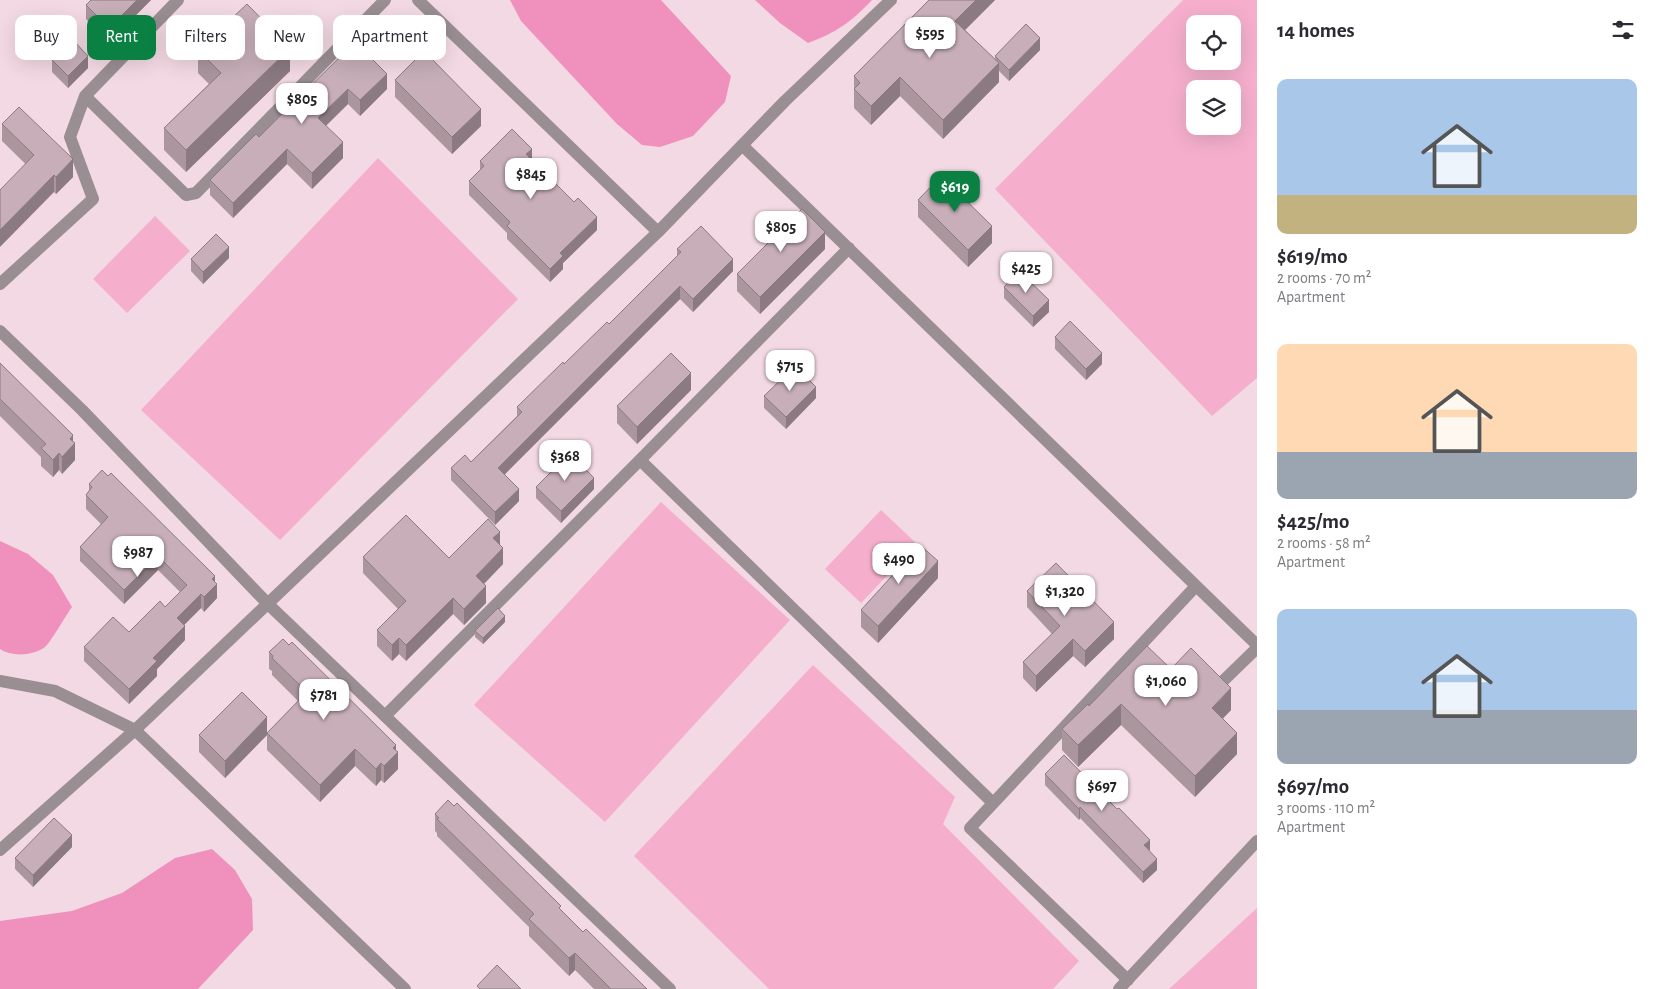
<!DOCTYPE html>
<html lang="en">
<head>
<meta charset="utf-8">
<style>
  :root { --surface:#fff; --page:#f2f2f3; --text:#2b2b33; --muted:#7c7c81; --accent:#0b8043 }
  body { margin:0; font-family:"Alegreya Sans",sans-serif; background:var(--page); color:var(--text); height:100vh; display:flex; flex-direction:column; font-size:19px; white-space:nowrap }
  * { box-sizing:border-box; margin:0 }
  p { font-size:16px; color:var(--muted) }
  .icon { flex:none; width:28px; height:28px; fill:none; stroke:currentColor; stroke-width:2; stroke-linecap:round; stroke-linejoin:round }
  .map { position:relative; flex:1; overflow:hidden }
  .side { display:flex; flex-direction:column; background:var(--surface); width:400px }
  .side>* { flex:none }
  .guide { position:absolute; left:15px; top:15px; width:475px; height:45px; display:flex; gap:10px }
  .tools { position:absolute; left:1186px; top:15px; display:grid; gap:10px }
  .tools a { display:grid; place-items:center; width:55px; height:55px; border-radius:10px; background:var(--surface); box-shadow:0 5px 20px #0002; font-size:25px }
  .price { position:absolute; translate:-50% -42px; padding:0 11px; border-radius:10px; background:#fff; color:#222; font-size:16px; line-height:32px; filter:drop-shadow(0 1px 2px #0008) }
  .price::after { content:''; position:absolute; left:50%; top:30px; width:15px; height:11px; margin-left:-8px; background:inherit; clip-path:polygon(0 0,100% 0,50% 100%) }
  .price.current { background:var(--accent); color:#fff }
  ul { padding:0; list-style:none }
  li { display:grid; align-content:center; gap:10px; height:265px; padding:0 20px }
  li span { display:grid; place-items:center; height:155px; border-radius:10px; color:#555 }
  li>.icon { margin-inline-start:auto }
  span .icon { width:90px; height:90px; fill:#fffc; stroke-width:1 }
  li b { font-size:21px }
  h2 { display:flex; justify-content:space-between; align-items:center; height:60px; padding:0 20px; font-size:21px }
  .chip { padding:0 18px; border-radius:10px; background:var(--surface); box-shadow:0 5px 20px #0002; font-size:18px; line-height:45px }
  .chip.current { background:var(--accent); color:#fff }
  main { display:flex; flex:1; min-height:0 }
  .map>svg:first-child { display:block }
</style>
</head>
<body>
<main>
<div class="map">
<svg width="1257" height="989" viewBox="0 0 1257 989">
  <rect width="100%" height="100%" fill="#f3d9e3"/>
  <path fill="#f5afcd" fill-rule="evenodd" d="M1183 0H1257V378L1212 416 995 189ZM1195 24H1232V61H1195ZM1195 89H1232V126H1195Z
    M378 158 518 299 280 540 141 410Z
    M155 216 190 251 127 313 93 279Z
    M661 502 790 620 605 822 474 705Z
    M881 510 917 544 861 603 825 569Z
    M813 665 955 797 943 824 1079 961 1053 989H769L634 856Z
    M1257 908V989H1169Z"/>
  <path fill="#f090bc" d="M510 0H661L731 76 725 102 693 136 660 147 642 145 617 124 521 21Z
    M755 0H872C850 23 837 32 808 43L780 23Z
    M0 541 28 554 53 575 72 607C66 615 51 642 45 647 33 656 12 657 0 649Z
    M212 849 235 870 252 899 253 930 198 989H0V921L72 911 122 893 175 858Z"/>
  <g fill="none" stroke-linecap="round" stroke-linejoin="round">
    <path stroke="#998e92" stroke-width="12" d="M418 0 658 232
      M85 96 186 195 196 193 385 0
      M742 145 1257 645
      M849 248 640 460 993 803
      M0 284 93 199 70 137 85 96 178 0
      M0 331 82 410 268 604 670 989
      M0 681 55 691 135 730 405 989
      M1221 683 1257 648
      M385 716 640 460
      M0 850 135 730 658 232 785 101 891 0
      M1128 980 970 828 1196 586
      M1119 989 1257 841"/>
  </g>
  <path fill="#ab969e" d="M91 0H151L109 42 86 19V5Z
    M929 0H995L965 30 995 60V56L1040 50 1009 81 999 71V82L943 139 900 96 871 125 854 108V76Z
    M355 42 387 89 360 116 348 104 326 126 343 158 312 189 287 164 233 218 210 195V180L259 137Z
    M198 50 290 71 186 172 164 150V128L209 84 198 73Z
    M52 60 88 68 68 88 52 72Z
    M395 80 481 126 452 154 395 97Z
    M2 124 73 177 56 194 2 141Z
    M480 161H532L597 230 563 263V269L550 282 507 239V233L469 195V181L480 170Z
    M918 200 992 243 968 267 918 217Z
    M677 249 733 271 693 312 680 299 505 474 519 501 495 525 451 480V468L471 462 517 416V407L609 324 677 256Z
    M825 249 760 314 737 291V274Z
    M229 258 203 284 191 271V259Z
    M1004 287 1049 312 1033 327 1004 298Z
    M1055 337 1102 364 1086 380 1055 349Z
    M0 363 73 442 75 460 62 474 59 470 53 477 41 466V457L0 416Z
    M691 390 637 444 617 423V406Z
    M764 396 816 398 786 429 764 408Z
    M89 484 215 582 217 598 204 612 201 608 184 625 185 640 157 669V676L129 704 84 661V647L129 632 165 607 180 592 158 570 124 604 80 561V547L101 524 86 509V495L89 491Z
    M536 487 594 489 561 523 536 498Z
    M500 544 503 564 484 584 486 603 464 625 453 614 406 661 399 654 392 661 377 646V630L398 609 363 573V557L449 558Z
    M938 578 878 643 861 627V610Z
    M1027 591 1114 639 1085 667 1073 656 1036 692 1023 678V662L1052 634 1027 607Z
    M505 622 483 644 475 637V631Z
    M269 652 396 751 398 769 384 783 381 780 376 786 355 766 320 802 267 750V735L225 778 199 752V735L267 733 298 701 272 675V671L269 669Z
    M1171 669 1231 710 1223 718 1237 754 1195 797 1121 725 1078 767 1062 750V729L1089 706Z
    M1045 774 1157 870 1143 883 1080 818 1079 820 1045 785Z
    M435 814 561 910 583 932 647 989H594L575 970 569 976 529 936V927L437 836V833L435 831Z
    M72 847 33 887 15 869V858Z"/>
  <path fill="#8b7a81" d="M137 0H151L109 42V28Z
    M976 0H995L955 40V21Z
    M1040 38V50L1009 81V70Z
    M290 48V71L186 172V150Z
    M88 56V68L68 88V76Z
    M999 63V82L943 139V120Z
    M387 74V89L360 116V100Z
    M900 77V96L871 125V106Z
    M348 89V104L318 133V118Z
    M481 109V126L452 154V137Z
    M343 142V158L312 189V173Z
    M287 149V164L233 218V203Z
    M532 149V162L526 154Z
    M73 159V177L56 194V177Z
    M54 175V192L0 247V230Z
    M597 217V230L563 263V269L550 282V269L560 253Z
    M992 226V243L968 267V250Z
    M825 232V249L760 314V297Z
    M229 247V258L203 284V272Z
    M733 259V271L693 312V299Z
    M680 286V299L498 481V468Z
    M1049 300V312L1033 327V316Z
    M1102 353V364L1086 380V369Z
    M691 373V390L637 444V427Z
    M816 387V398L786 429V417Z
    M73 435V445L75 443V460L62 474V457L70 439Z
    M59 453V470L53 477V460Z
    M594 478V489L561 523V511Z
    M519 489V501L495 525V512Z
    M500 532V548L493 538Z
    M503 548V564L476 592V576Z
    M158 556V570L124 604V590Z
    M938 561V578L878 643V626Z
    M215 576V586L217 584V598L204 612V597L212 579Z
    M486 586V603L464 625V609Z
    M201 594V608L177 632V618Z
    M453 598V614L406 661V645Z
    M505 616V622L483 644V638Z
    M1114 622V639L1085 667V651Z
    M185 626V640L157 669V676L129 704V689L153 658Z
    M399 638V654L392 661V645Z
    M1073 639V656L1036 692V676Z
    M1231 688V710L1212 730V708Z
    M1121 704V725L1078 767V745Z
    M267 717V735L225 778V761Z
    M1237 733V754L1195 797V776Z
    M396 745V754L398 752V769L384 783V766L393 748Z
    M355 749V766L320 802V785Z
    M381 763V780L376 786V769Z
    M1080 807V818L1079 820V809Z
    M72 835V847L33 887V875Z
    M1150 840V851L1144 845Z
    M1157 859V870L1143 883V872Z
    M575 953V970L569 976V958Z"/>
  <path fill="#c7aeb8" stroke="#8b7a81" d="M91 0H137L109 28 86 5Z
    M929 0H976L955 21 999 63 943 120 900 77 871 106 854 89 860 83 854 76Z
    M247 4 290 48 186 150 164 128 221 73 198 50Z
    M1026 24 1040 38 1009 70 995 56Z
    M73 40 88 56 68 76 52 60Z
    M355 42 387 74 360 100 348 89 318 118 343 142 312 173 287 149 233 203 210 180 256 134 259 137Z
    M424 51 481 109 452 137 395 80Z
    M19 107 73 159 56 177 54 175 0 230V190L34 155 2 124Z
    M512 129 532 149 526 154 574 202 578 198 597 217 560 253 563 256 550 269 507 226 510 222 469 181 484 166 480 161Z
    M941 176 992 226 968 250 918 200Z
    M802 209 825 232 760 297 737 274Z
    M701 226 733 259 693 299 680 286 498 468 519 489 495 512 451 468 465 455 471 462 522 412 517 407 563 362 564 364 607 322 609 324 681 252 677 249Z
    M216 234 229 247 203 272 191 259Z
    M1019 271 1049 300 1033 316 1004 287Z
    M1070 321 1102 353 1086 369 1055 337Z
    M671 353 691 373 637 427 617 406Z
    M0 363 73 435 70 439 75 443 62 457 59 453 53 460 41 448 46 444 0 399Z
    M795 366 816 387 786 417 764 396Z
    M570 453 594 478 561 511 536 487Z
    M102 470 108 476 111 473 215 576 212 579 217 584 204 597 201 594 177 618 185 626 153 658 157 661 129 689 84 647 113 617 129 632 160 601 165 607 187 585 158 556 124 590 80 547 108 517 86 495 92 487 89 484Z
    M406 515 449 558 488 519 500 532 493 538 503 548 476 576 486 586 464 609 453 598 406 645 399 638 392 645 377 630 406 601 363 557Z
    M920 545 938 561 878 626 861 610Z
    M1056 563 1114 622 1085 651 1073 639 1036 676 1023 662 1060 626 1027 591Z
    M498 608 505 616 483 638 475 631Z
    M283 639 289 645 292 642 396 745 393 748 398 752 384 766 381 763 376 769 355 749 320 785 267 733 307 692 272 658 273 656 269 652Z
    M1147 646 1171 669 1191 648 1231 688 1212 708 1237 733 1195 776 1121 704 1078 745 1062 729 1088 704 1089 706Z
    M242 692 267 717 225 761 199 735Z
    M1064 755 1117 809 1119 808 1150 840 1144 845 1157 859 1143 872 1080 807 1079 809 1045 774Z
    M448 800 454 806 457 803 561 906 559 908 583 932 586 929 647 989H611L575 953 569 958 529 919 534 914 437 819 439 818 435 814Z
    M54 818 72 835 33 875 15 858Z
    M497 965 521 989H480L477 986Z"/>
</svg>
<div class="tools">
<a><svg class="icon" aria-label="locate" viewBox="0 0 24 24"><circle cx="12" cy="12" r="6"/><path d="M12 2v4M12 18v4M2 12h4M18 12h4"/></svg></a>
<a><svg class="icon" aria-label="layers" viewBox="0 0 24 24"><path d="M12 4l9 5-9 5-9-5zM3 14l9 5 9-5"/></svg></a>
</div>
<b class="price" style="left:930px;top:59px">$595</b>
<b class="price" style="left:302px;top:125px">$805</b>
<b class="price" style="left:531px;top:200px">$845</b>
<b class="price current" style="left:955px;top:213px">$619</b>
<b class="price" style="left:781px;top:253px">$805</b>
<b class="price" style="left:1026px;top:294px">$425</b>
<b class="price" style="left:790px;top:392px">$715</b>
<b class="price" style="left:565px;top:482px">$368</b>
<b class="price" style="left:138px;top:578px">$987</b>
<b class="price" style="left:899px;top:585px">$490</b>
<b class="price" style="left:1065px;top:617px">$1,320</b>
<b class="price" style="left:1166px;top:707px">$1,060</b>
<b class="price" style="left:324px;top:721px">$781</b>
<b class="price" style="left:1102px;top:812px">$697</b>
<div class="guide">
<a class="chip">Buy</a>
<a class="chip current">Rent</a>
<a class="chip">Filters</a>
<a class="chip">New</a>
<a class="chip">Apartment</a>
</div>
</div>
<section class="side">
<h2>14 homes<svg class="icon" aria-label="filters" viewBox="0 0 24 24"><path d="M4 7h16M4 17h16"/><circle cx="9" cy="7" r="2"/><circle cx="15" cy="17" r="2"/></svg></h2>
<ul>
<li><span style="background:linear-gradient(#a9c7e8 75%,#c2b280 0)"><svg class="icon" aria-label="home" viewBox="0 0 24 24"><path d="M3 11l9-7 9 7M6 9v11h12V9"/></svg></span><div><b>$619/mo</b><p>2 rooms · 70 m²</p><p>Apartment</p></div></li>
<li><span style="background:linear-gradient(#ffd9b3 70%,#9aa5b1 0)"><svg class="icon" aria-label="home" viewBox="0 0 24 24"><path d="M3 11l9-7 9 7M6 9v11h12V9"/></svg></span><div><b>$425/mo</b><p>2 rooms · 58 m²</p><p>Apartment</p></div></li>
<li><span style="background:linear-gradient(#a9c7e8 65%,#9aa5b1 0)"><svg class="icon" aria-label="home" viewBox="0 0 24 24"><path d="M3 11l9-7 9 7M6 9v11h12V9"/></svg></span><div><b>$697/mo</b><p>3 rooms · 110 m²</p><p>Apartment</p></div></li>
</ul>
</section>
</main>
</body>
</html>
